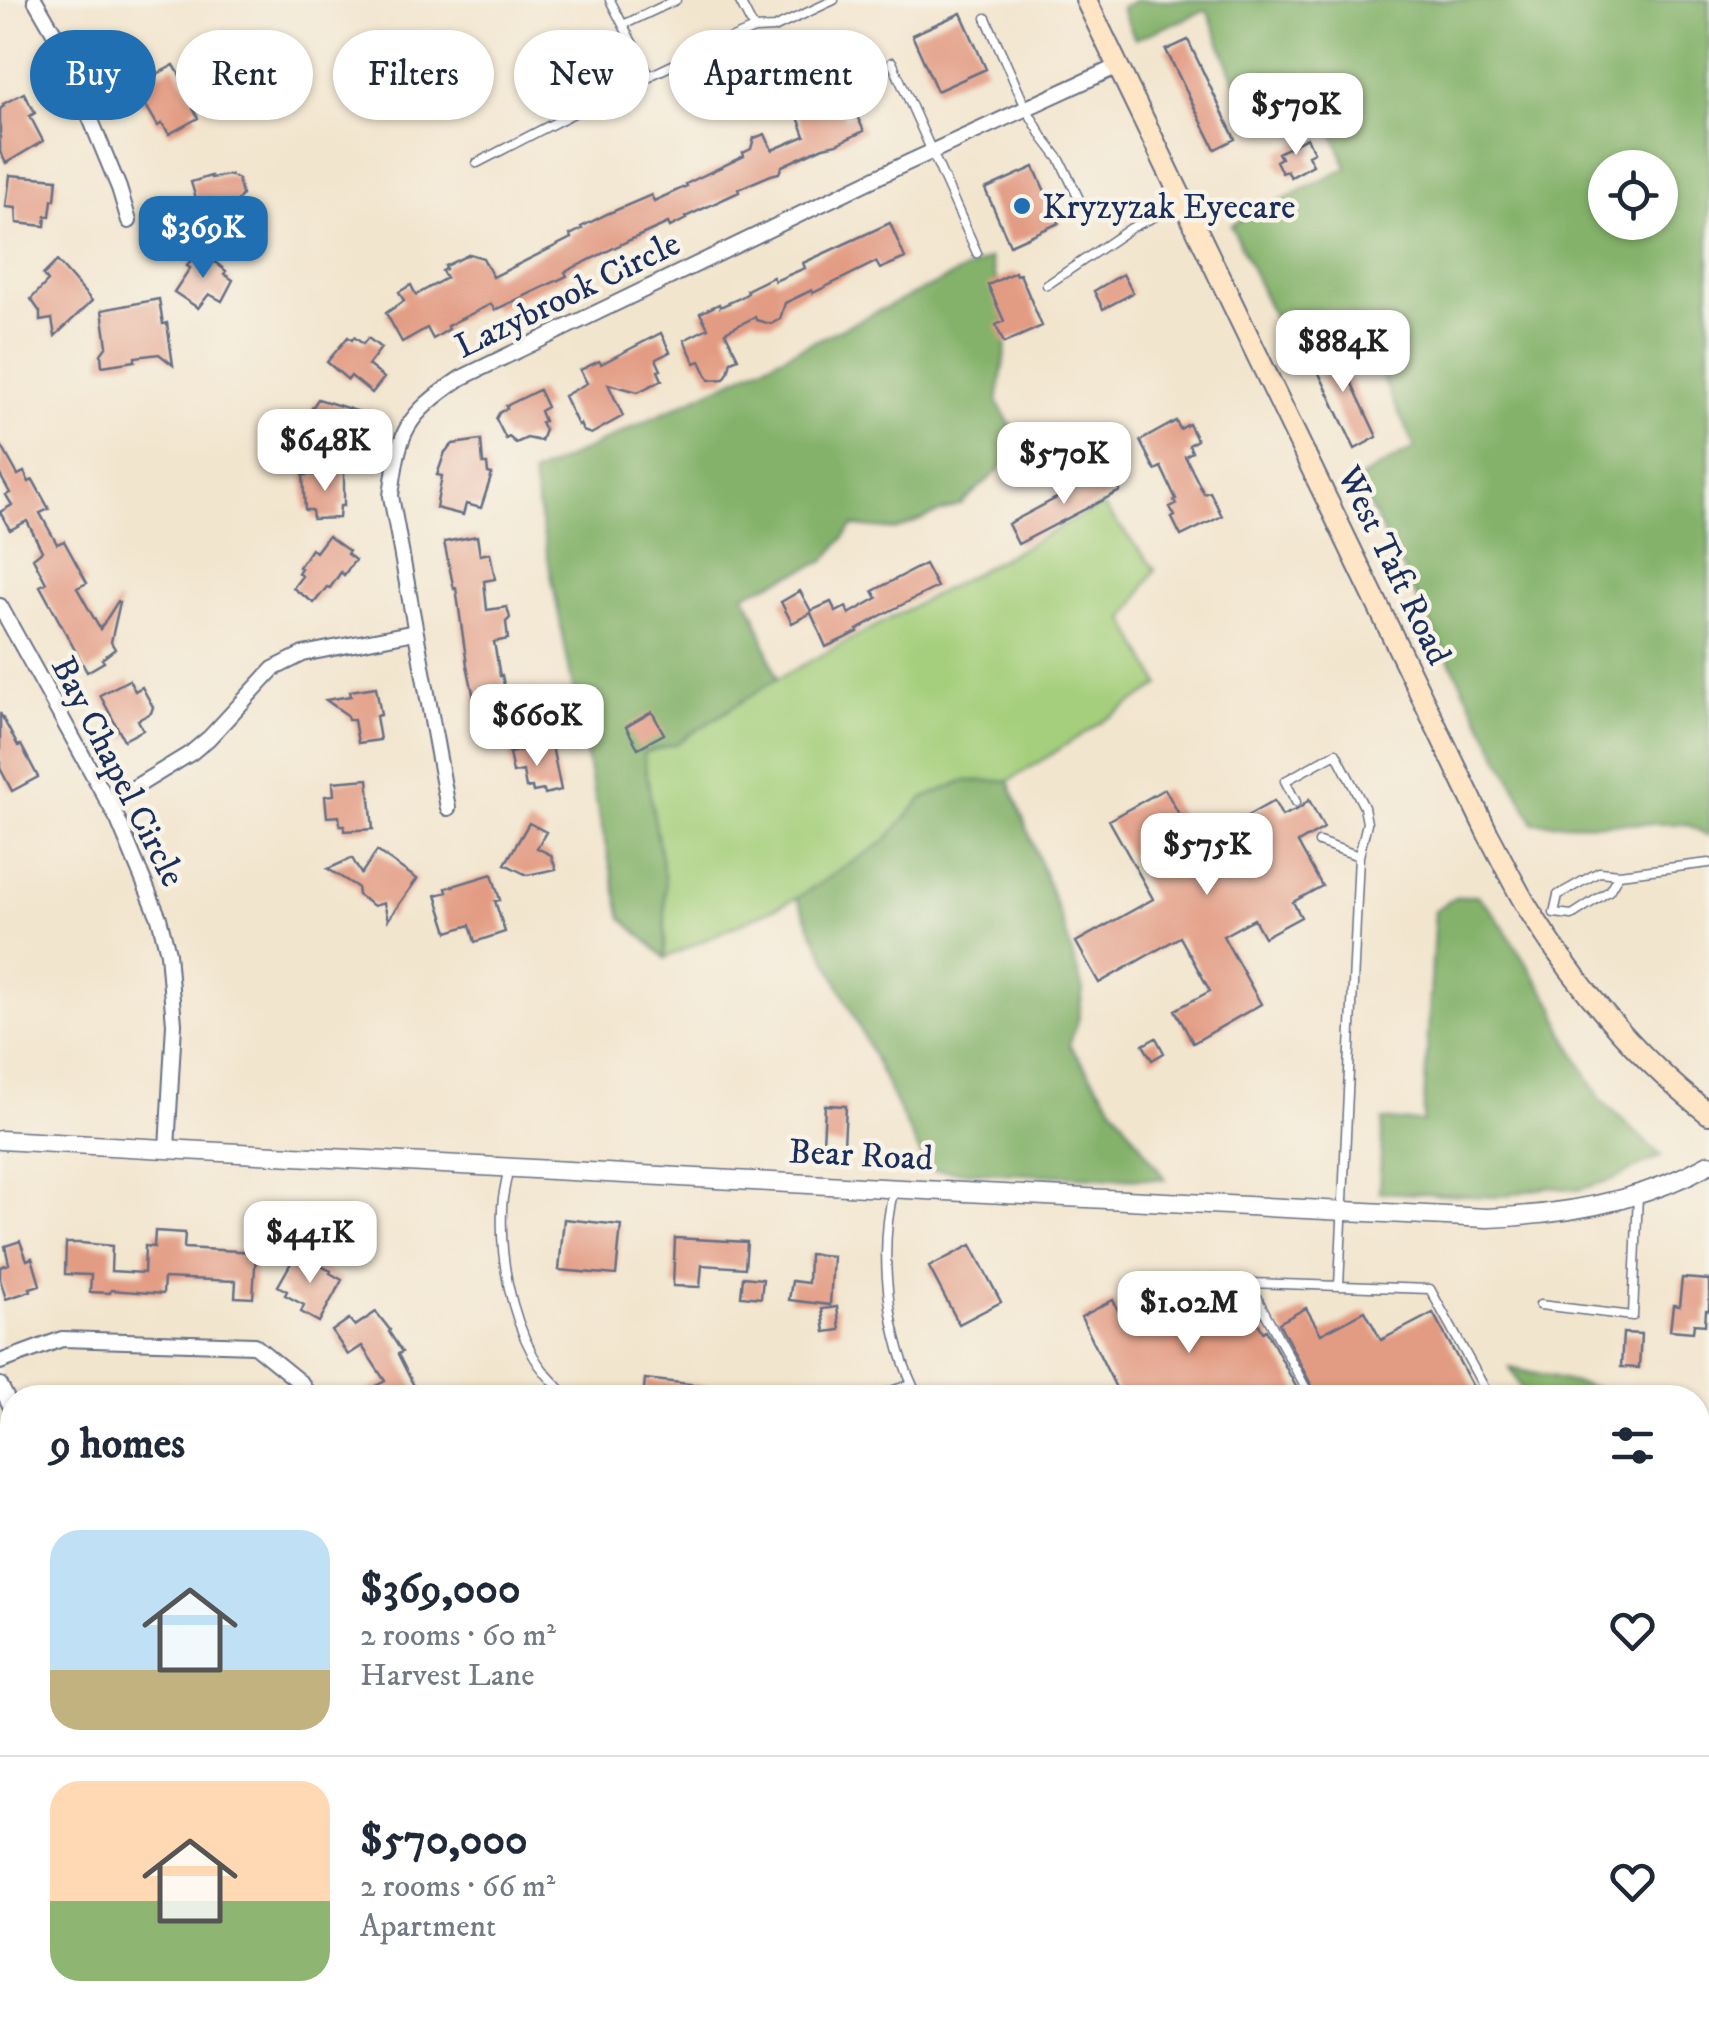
<!DOCTYPE html>
<html lang="en">
<head>
<meta charset="utf-8">
<style>
  :root { --surface:#fff; --page:#f2f2f3; --text:#1f2937; --muted:#747a83; --line:#e0e1e3; --accent:#1f6fb2 }
  body { margin:0; font-family:"IM FELL DW Pica",serif; background:var(--page); color:var(--text); height:100vh; display:flex; flex-direction:column; font-size:38px; white-space:nowrap }
  * { box-sizing:border-box; margin:0 }
  p { font-size:32px; color:var(--muted) }
  .icon { flex:none; width:55px; height:55px; fill:none; stroke:currentColor; stroke-width:2; stroke-linecap:round; stroke-linejoin:round }
  .map { position:relative; flex:1; overflow:hidden }
  .side { position:absolute; left:0px; top:1385px; width:1710px; height:640px; display:flex; flex-direction:column; background:var(--surface); border-radius:40px 40px 0 0; box-shadow:0 2px 8px #0004 }
  .side>* { flex:none }
  .banner { position:absolute; left:30px; top:30px; width:1000px; height:90px; display:flex; gap:20px }
  .fabs { position:absolute; left:1588px; top:150px; display:grid; gap:20px }
  .fabs a { display:grid; place-items:center; width:90px; height:90px; border-radius:50%; background:var(--surface); box-shadow:0 2px 8px #0004; font-size:50px }
  .price { position:absolute; translate:-50% -85px; padding:0 22px; border-radius:20px; background:#fff; color:#222; font-size:32px; line-height:65px; filter:drop-shadow(0 2px 5px #0008) }
  .price::after { content:''; position:absolute; left:50%; top:60px; width:30px; height:22px; margin-left:-15px; background:inherit; clip-path:polygon(0 0,100% 0,50% 100%) }
  .price.selected { background:var(--accent); color:#fff }
  ul { padding:0; list-style:none }
  li { display:flex; align-items:center; gap:30px; height:250px; padding:0 50px }
  li+li { border-top:2px solid var(--line) }
  li span { display:grid; place-items:center; flex:none; width:280px; height:200px; border-radius:30px; color:#555 }
  li>.icon { margin-inline-start:auto }
  span .icon { width:120px; height:120px; fill:#fffc; stroke-width:1 }
  li b { font-size:42px }
  h2 { display:flex; justify-content:space-between; align-items:center; height:120px; padding:0 50px; font-size:42px }
  .tag { padding:0 35px; border-radius:45px; background:var(--surface); box-shadow:0 2px 8px #0004; font-size:35px; line-height:90px }
  .tag.selected { background:var(--accent); color:#fff }
  .map>svg:first-child { display:block }
</style>
</head>
<body>
<div class="map">
<svg width="1709" height="2025" viewBox="0 0 1709 2025">
  <rect width="100%" height="100%" fill="#f7f3e8"/>
  <filter id="ink" filterUnits="userSpaceOnUse"><feTurbulence type="fractalNoise" baseFrequency=".01" numOctaves="2"/><feDisplacementMap in="SourceGraphic" scale="20" xChannelSelector="R" yChannelSelector="G"/><feConvolveMatrix kernelMatrix="1 2 1 2 8 2 1 2 1" color-interpolation-filters="sRGB"/></filter>
  <filter id="wash" filterUnits="userSpaceOnUse"><feTurbulence type="fractalNoise" baseFrequency=".0048" numOctaves="4" result="noise"/><feDisplacementMap in="SourceGraphic" scale="40" xChannelSelector="R" yChannelSelector="G"/><feGaussianBlur stdDeviation="2.25" result="paint"/><feColorMatrix in="noise" values="0 0 0 0 0 0 0 0 0 0 0 0 0 0 0 0 0 1.4 0 .05"/><feComposite in="paint" operator="in"/></filter>
  <g filter="url(#wash)">
    <rect width="100%" height="100%" fill="#f2e5ce"/>
    <path fill="#a5cf7b" stroke="#607f6c" stroke-width="2.5" d="M1102 505 1155 569 1125 620 1160 685 1009 781H963L922 799 884 842 797 898 665 958V881L642 753 675 744 777 679Z
      M1698 1606 1709 1608V1736L1698 1715Z
      M136 2012 172 2013 179 2025H113Z"/>
    <path fill="#84b26b" stroke="#507064" stroke-width="2.5" fill-rule="evenodd" d="M1136 0H1709V836L1686 824 1534 823 1356 480 1415 448 1354 316 1287 346 1231 225 1347 168 1316 90 1250 119 1207 10 1135 39 1121 8ZM1605 168H1660V222H1605Z
      M990 258 1002 298 1006 347 997 402 1021 443 998 471 961 504 895 530 853 526 825 561 744 594 755 615 777 679 675 744 643 753 665 881V958L622 918 587 761 532 475Z
      M963 781H1009L1063 924 1083 990 1078 1021 1069 1045 1166 1180 928 1170 797 898 884 842 922 799Z
      M1477 895 1494 913 1556 1009 1563 1032 1601 1100 1661 1156 1614 1179 1578 1190 1549 1187 1495 1197 1379 1192 1383 1120 1423 1122 1435 910 1455 898Z
      M1510 1368 1636 1397H1526Z
      M1698 1412 1709 1415V1608L1698 1606Z
      M446 2012H830L837 2025H422Z"/>
    <path fill="#45b4bf" stroke="#30728e" stroke-width="2.5" d="M225 2013H348L346 2025H232Z"/>
    <g id="blocks">
      <path fill="#e39c84" d="M961 13 986 69 937 91 912 35Z
        M1188 40 1235 139 1215 149 1166 50Z
        M174 65 198 106 193 109 198 118 169 134 162 123 158 126 145 104 141 106 131 88Z
        M823 85 831 102 836 100 845 119 856 114 864 131 837 144 823 147 782 166 779 173 771 175 738 189 739 192 685 217 686 219 670 227 668 223 630 240 565 272 567 276 495 310 491 304 447 326 449 329 433 339 427 328 402 342 386 313 404 301 399 292 411 285 416 295 446 278 442 271 446 269 445 266 470 254 483 258 493 277 571 238 570 235 582 229 581 227 607 214 651 195 654 201 687 186 686 184 696 179 744 156 743 153 751 149 754 138 765 134 772 150 805 136 794 106 810 98 814 89Z
        M24 93 35 113 30 116 43 141 6 163 0 152V109L4 106 3 104Z
        M1307 138 1314 152 1308 155 1313 165 1291 177 1287 171 1282 173 1276 161 1281 158 1278 153Z
        M1034 167 1059 223 1010 245 985 189Z
        M10 175 57 179 55 200H52L50 216H46L45 226 17 223 16 208 6 207Z
        M230 175 238 179 242 195 236 203 239 210 232 212 234 219 207 226 200 201 197 202 191 182 211 176V178Z
        M890 223 905 258 880 269 876 262 813 293 812 290 785 303 780 319 771 324 756 320 755 317 725 332 738 358 731 361 728 373 724 379 709 380 700 361 695 363 684 340 708 328 700 313 719 304 720 307 740 298 748 293 747 290 773 277 775 281 805 268 803 263Z
        M197 251 215 262 226 271 224 274 233 280 222 301 209 294 198 308 174 292 190 268 187 266Z
        M57 261 92 301 55 336 52 319 40 321V312L31 299 48 281 43 275Z
        M1015 272 1016 275 1020 274 1042 326 1004 343 996 325 1004 321 988 285Z
        M1123 274 1133 293 1103 309 1094 291Z
        M159 299 163 324 167 323 173 365 159 354 135 357V361L102 366 101 354 107 346 102 310Z
        M661 333 670 352 656 359 661 370 658 371 662 380 638 392 608 384 623 416 591 434 583 431 580 424 578 425 564 396 587 383 580 370 599 361 601 364Z
        M348 337 352 340 354 337 363 344 368 338 381 348 368 365 384 378 372 393 351 376 348 380 327 362Z
        M1332 341 1377 437 1355 449 1309 352Z
        M539 390 547 407 540 411 544 421 541 422 545 430 541 441 527 438 516 443 509 437 506 439 496 419 499 413 507 408 506 406Z
        M318 399 360 412 354 429 351 428 343 453 299 440 296 434 298 428 309 424 312 408Z
        M1176 421 1180 429 1189 424 1197 440 1189 445 1192 452 1185 456 1204 494 1210 492 1222 516 1181 536 1172 518 1175 516 1170 507 1176 504 1174 500 1176 499 1161 467 1155 470 1140 441Z
        M481 440 483 464H487L488 473 492 474 481 508 466 504 463 515 436 508 442 476 437 475 445 452 453 444Z
        M0 443 18 475 24 472 29 482 33 480 49 509 40 513 57 544 64 541 87 583 77 588 100 629 118 601 120 602 111 642 115 649 102 659 104 662 87 672 40 586 46 583 33 558 42 551 27 521 10 530 0 512 12 505 6 495 10 493 0 475Z
        M1109 470 1120 491 1018 544 1008 524Z
        M323 471H344V506H340L339 518 313 519 312 510H305L303 475H323Z
        M328 536 349 551 347 554 355 560 344 575 341 572 330 588 327 587 314 603 293 588 302 576 298 573 301 568 299 567 311 549 316 552Z
        M477 536 480 555 490 553 495 579 484 581 487 610 507 607 510 618 506 622 508 639 494 642 500 676 502 675 508 705 512 704 516 722 481 730 467 665 456 588 454 589 444 542Z
        M925 564 937 587 880 616 857 630 858 632 826 647 811 613 792 623 781 602 800 591 811 611 831 602 836 612 846 607 849 614 877 598 873 591Z
        M129 680 135 691 142 687 153 707 151 713 138 720 143 730 124 740 100 695Z
        M376 687 381 715 376 716 380 740 358 743 354 720H348L347 715 326 700 351 696 350 691Z
        M652 712 664 734 638 748 626 727Z
        M0 713 18 746 21 745 38 777 12 791 0 768Z
        M542 746 543 748 552 746 561 790 545 794 544 790 533 792 532 787 526 788 523 771 513 773 509 753Z
        M368 779 373 829 344 831V825H340L339 816 327 817 325 796 334 795 333 782Z
        M1165 789 1196 845 1274 801 1282 816 1300 808 1309 800 1324 828 1298 843 1322 886 1293 902 1301 917 1264 937 1254 919 1223 936 1261 1004 1193 1043 1175 1010 1210 991 1180 937 1099 983 1076 942 1153 899 1109 820Z
        M529 823 546 832 537 848 551 855 556 869 527 875 505 864Z
        M377 851 417 879 388 920 384 903 374 906 358 895 357 887 328 869 352 858 361 874Z
        M492 874 500 900 495 901 505 932 475 942 470 925 448 932 436 895 447 892 446 888Z
        M1156 1038 1164 1053 1152 1060 1143 1045Z
        M825 1105 846 1106 844 1146 823 1144Z
        M564 1219 621 1225 616 1275 559 1270Z
        M155 1231 185 1233 184 1248 256 1252 253 1298 235 1297 236 1281 164 1278 163 1294 111 1290 110 1293 90 1292 91 1275 65 1274 66 1243H81L112 1246 111 1271 144 1273 145 1246 154 1247Z
        M675 1238 747 1242 745 1268 702 1265 700 1287 673 1286Z
        M20 1241 27 1260 32 1258 40 1285 30 1288 31 1291 6 1299 0 1279V1267L9 1264 5 1246Z
        M971 1245 1001 1302 959 1324 929 1267Z
        M296 1254 331 1271 330 1273 342 1280 319 1322 301 1312 304 1305 285 1295 287 1291 278 1286Z
        M809 1254 833 1256 830 1305 789 1300 792 1281 808 1283Z
        M743 1277 763 1279 761 1298 741 1296Z
        M1682 1278 1709 1280V1310H1706L1705 1325 1694 1324 1693 1332 1670 1330 1673 1305 1679 1306Z
        M1113 1300 1126 1326 1189 1303 1204 1330 1248 1305 1263 1332 1266 1330 1302 1398H1121L1081 1317Z
        M837 1307 840 1330 825 1332 822 1309Z
        M1306 1308 1321 1334 1365 1311 1381 1340 1433 1313 1479 1398H1318L1279 1323Z
        M376 1312 390 1330 389 1332 402 1352 398 1354 420 1398H353L385 1381 362 1346 348 1355 332 1331 349 1319 355 1326Z
        M1623 1333 1641 1334 1639 1368 1621 1367Z
        M645 1379 726 1388 725 1398H643Z"/>
    </g>
  </g>
  <g filter="url(#ink)">
    <use href="#blocks" fill-opacity="0" stroke="#666f85" stroke-width="2.5"/>
    <g fill="none" stroke-linecap="round" stroke-linejoin="round">
      <defs>
        <path id="service" d="M610 0 650 77
          M739 0 754 29
          M986 18 1026 108 1044 139 1060 160 1082 205
          M623 25 676 0
          M892 62 977 253
          M477 163 599 100 708 48 754 29 774 28 834 0
          M1047 285 1131 228 1181 204
          M1296 802 1285 781 1336 753 1364 807 1367 823 1359 856 1339 1286
          M1319 842 1359 856
          M1619 874 1609 891 1572 915 1554 913 1558 895 1599 872 1619 874 1709 863
          M508 1171C506 1183 502 1197 502 1210 500 1258 510 1312 533 1355 542 1372 556 1384 569 1398
          M894 1188C878 1252 887 1339 919 1398
          M1540 1305 1633 1316 1638 1194
          M870 1398 912 1384
          M1311 1398 1249 1283 1430 1289 1490 1398
          M1698 1736 1709 1757
          M1698 1911 1709 1904
          M1601 2012 1607 2025"/>
        <path id="minor" d="M35 0 57 38 119 188 129 221
          M0 606 118 820 159 918 168 953 174 1024 167 1149
          M109 803 191 753 209 738 273 669 303 654 415 632
          M448 808 391 496C399 430 405 416 461 378L894 169 1118 66
          M0 1362 62 1339 254 1345 302 1384 309 1398
          M0 1385 12 1409
          M1177 2012 1184 2025"/>
        <path id="tertiary" d="M0 1140C496 1166 991 1196 1487 1218 1563 1215 1642 1202 1709 1164"/>
        <path id="secondary" d="M1086 0 1488 834C1502 859 1514 886 1529 910 1577 986 1638 1059 1709 1114
          M1668 2025 1691 2012"/>
      </defs>
      <use href="#service" stroke="#666f85" stroke-width="11"/>
      <use href="#minor" stroke="#666f85" stroke-width="18"/>
      <use href="#tertiary" stroke="#666f85" stroke-width="21"/>
      <use href="#secondary" stroke="#666f85" stroke-width="24"/>
      <use href="#service" stroke="#fff" stroke-width="8"/>
      <use href="#minor" stroke="#fff" stroke-width="14"/>
      <use href="#tertiary" stroke="#fff" stroke-width="18"/>
      <use href="#secondary" stroke="#fde5c5" stroke-width="20"/>
    </g>
  </g>
  <circle fill="#1f6fb2" stroke="#f7f3e8" stroke-width="4" cx="1022" cy="206" r="10"/>
  <g text-anchor="middle" stroke-width="9" stroke-linejoin="round" paint-order="stroke">
    <g font-size="35" fill="#1b2f5e" stroke="#f7f3e8" text-anchor="start">
      <text x="1042" y="218">Kryzyzak Eyecare</text>
    </g>
    <g font-size="35" fill="#1b2f5e" stroke="#f7f3e8">
      <text transform="translate(567 294) rotate(-26)" y="12">Lazybrook Circle</text>
      <text transform="translate(1395 565) rotate(64)" y="12">West Taft Road</text>
      <text transform="translate(119 771) rotate(63)" y="12">Bay Chapel Circle</text>
      <text transform="translate(861 1154) rotate(3)" y="12">Bear Road</text>
    </g>
  </g>
</svg>
<div class="fabs">
<a><svg class="icon" aria-label="locate" viewBox="0 0 24 24"><circle cx="12" cy="12" r="6"/><path d="M12 2v4M12 18v4M2 12h4M18 12h4"/></svg></a>
</div>
<b class="price" style="left:1296px;top:158px">$570K</b>
<b class="price selected" style="left:203px;top:281px">$369K</b>
<b class="price" style="left:1343px;top:395px">$884K</b>
<b class="price" style="left:325px;top:494px">$648K</b>
<b class="price" style="left:1064px;top:507px">$570K</b>
<b class="price" style="left:537px;top:769px">$660K</b>
<b class="price" style="left:1207px;top:898px">$575K</b>
<b class="price" style="left:310px;top:1286px">$441K</b>
<b class="price" style="left:1189px;top:1356px">$1.02M</b>
<div class="banner">
<a class="tag selected">Buy</a>
<a class="tag">Rent</a>
<a class="tag">Filters</a>
<a class="tag">New</a>
<a class="tag">Apartment</a>
</div>
<section class="side">
<h2>9 homes<svg class="icon" aria-label="filters" viewBox="0 0 24 24"><path d="M4 7h16M4 17h16"/><circle cx="9" cy="7" r="2"/><circle cx="15" cy="17" r="2"/></svg></h2>
<ul>
<li><span style="background:linear-gradient(#bfe0f5 70%,#c2b280 0)"><svg class="icon" aria-label="home" viewBox="0 0 24 24"><path d="M3 11l9-7 9 7M6 9v11h12V9"/></svg></span><div><b>$369,000</b><p>2 rooms · 60 m²</p><p>Harvest Lane</p></div><svg class="icon" aria-label="heart" viewBox="0 0 24 24"><path d="M12 20l-8-8c-3-5 5-10 8-4 3-6 11-1 8 4z"/></svg></li>
<li><span style="background:linear-gradient(#ffd9b3 60%,#8fb573 0)"><svg class="icon" aria-label="home" viewBox="0 0 24 24"><path d="M3 11l9-7 9 7M6 9v11h12V9"/></svg></span><div><b>$570,000</b><p>2 rooms · 66 m²</p><p>Apartment</p></div><svg class="icon" aria-label="heart" viewBox="0 0 24 24"><path d="M12 20l-8-8c-3-5 5-10 8-4 3-6 11-1 8 4z"/></svg></li>
</ul>
</section>
</div>
</body>
</html>
